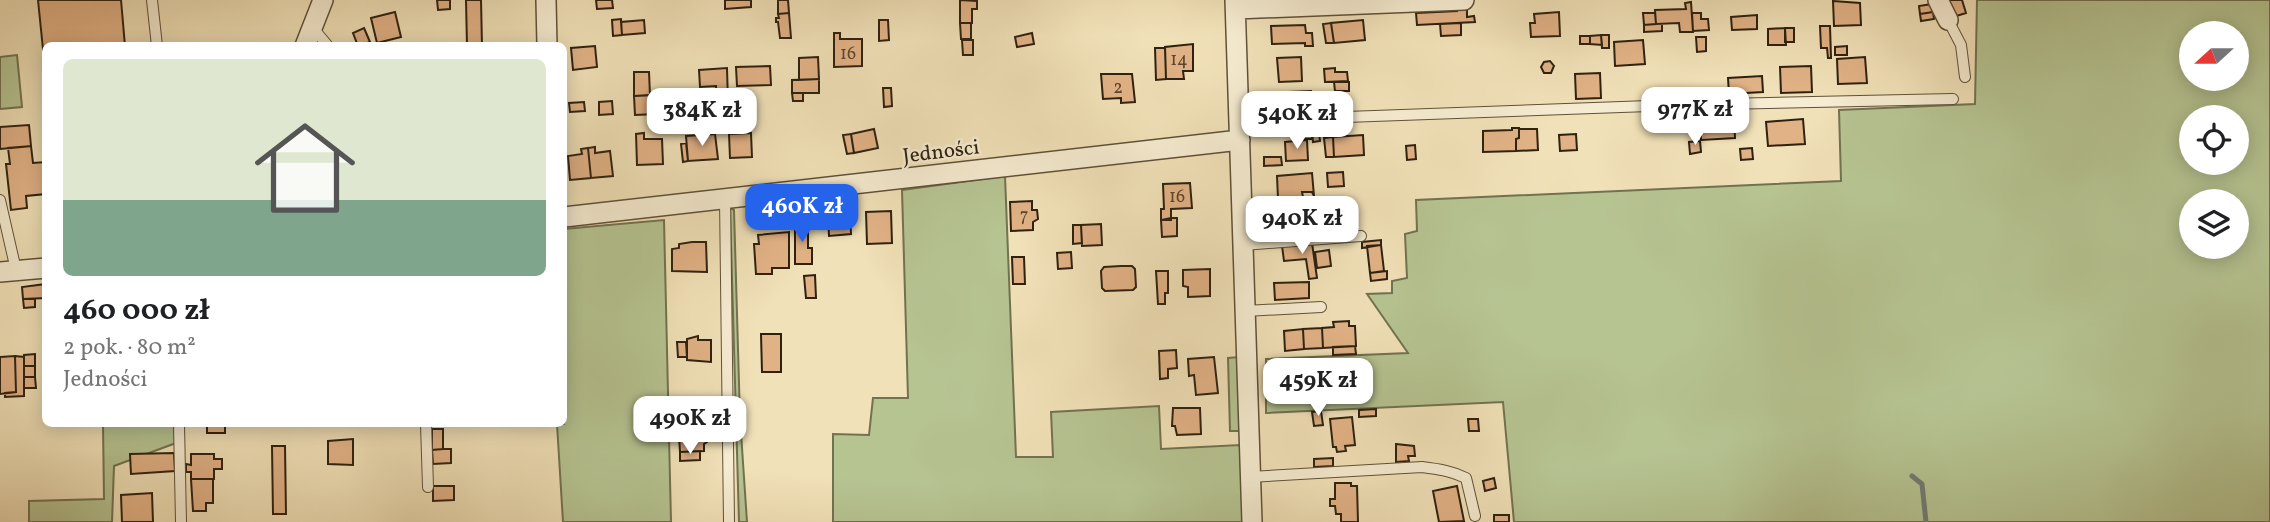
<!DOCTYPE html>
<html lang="pl">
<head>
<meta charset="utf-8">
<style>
  :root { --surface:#fff; --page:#f2f2f2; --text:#202124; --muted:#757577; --accent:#2563eb }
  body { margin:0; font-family:Vollkorn,serif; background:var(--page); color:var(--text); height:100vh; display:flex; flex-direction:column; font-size:26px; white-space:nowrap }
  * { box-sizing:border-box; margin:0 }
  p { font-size:23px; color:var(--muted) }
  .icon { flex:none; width:38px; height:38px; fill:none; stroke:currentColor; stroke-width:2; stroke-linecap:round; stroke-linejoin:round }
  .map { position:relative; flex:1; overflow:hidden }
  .side { position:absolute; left:42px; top:42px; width:525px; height:385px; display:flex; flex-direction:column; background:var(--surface); border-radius:10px; box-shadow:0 4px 18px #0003 }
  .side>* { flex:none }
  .needle { width:46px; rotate:249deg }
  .buttons { position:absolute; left:2179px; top:21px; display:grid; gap:14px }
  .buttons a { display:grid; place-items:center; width:70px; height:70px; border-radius:50%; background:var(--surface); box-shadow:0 4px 18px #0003; font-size:35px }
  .price { position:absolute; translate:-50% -60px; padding:0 16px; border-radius:14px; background:#fff; color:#222; font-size:23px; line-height:46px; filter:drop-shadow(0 2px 4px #0008) }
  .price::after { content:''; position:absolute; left:50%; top:42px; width:21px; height:16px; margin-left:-10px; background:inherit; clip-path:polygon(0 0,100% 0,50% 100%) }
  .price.on { background:var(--accent); color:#fff }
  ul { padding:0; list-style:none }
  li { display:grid; align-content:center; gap:14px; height:371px; padding:0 21px }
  li span { display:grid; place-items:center; height:217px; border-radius:10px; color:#555 }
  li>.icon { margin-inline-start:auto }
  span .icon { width:126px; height:126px; fill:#fffc; stroke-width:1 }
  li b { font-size:30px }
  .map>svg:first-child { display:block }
</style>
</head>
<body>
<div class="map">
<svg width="2270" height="522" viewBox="0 0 2270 522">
  <rect width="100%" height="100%" fill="#f1e1b8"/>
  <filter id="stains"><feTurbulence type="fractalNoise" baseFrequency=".00286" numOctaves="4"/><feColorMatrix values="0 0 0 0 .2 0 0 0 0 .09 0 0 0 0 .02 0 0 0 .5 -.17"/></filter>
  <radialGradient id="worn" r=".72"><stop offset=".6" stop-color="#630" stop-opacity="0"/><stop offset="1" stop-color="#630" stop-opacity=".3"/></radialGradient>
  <path fill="#b6c492" stroke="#727250" stroke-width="2" fill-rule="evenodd" d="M1977 0H2270V522H1514L1503 402 1266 413V359L1408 353 1367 294 1392 293V281L1407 278 1405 234 1417 231 1416 200 1841 181 1839 110 1975 104ZM2191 33H2236V79H2191ZM2191 117H2236V163H2191ZM2191 201H2236V247H2191Z
    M17 55 22 107 0 109V57Z
    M1005 176 1016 457H1053L1051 412 1159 406 1161 449 1240 445 1243 522H833V434L869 435 873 398H908L902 190Z
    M730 208 734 210 740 418 747 522H739Z
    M664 220 671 522H563L557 424H564V229Z
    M1239 357 1241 431H1230L1228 358Z
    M103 424H175L176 443 114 466 112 522H29V501L104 499Z"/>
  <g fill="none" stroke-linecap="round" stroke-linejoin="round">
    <path stroke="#727d75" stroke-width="5" d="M1912 476 1922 484 1926 522"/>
  </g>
  <path fill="#e1b286" stroke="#2e210f" stroke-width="2" d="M38 0H121L125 46H46V79Z
    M437 0H450V9L438 10Z
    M466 0H481L482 46H467Z
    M596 0H612L613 8 597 9Z
    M725 0H751V7L725 9Z
    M778 0H788L789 13 778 14Z
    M960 0 977 1V9H972V23H960Z
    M1949 0H1962L1966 13 1953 17Z
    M1833 1 1860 3 1861 25 1834 26Z
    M1691 2 1693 32H1680L1679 23 1656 24 1655 10 1686 9 1685 3Z
    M1932 4 1933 12 1920 14 1919 6Z
    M1457 6H1467V17L1474 16 1475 22 1417 25 1416 13 1457 11Z
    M395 12 401 37 377 43 371 18Z
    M1559 12 1560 36 1531 37 1530 23H1535L1534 14Z
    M1933 12 1934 19 1921 21 1920 14Z
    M789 13 791 38H780L778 22H776V18H779L778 14Z
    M1643 13H1655L1656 24 1644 25Z
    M1692 13H1701V19H1708L1709 30 1693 31Z
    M1757 15V29L1732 30 1731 17Z
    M621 19 622 35 613 36 612 20Z
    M644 20 645 33 622 35 621 22Z
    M879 20H888L889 40 879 41Z
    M1363 20 1365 40 1334 43 1331 23Z
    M960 23H971V39H961Z
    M1331 23 1334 43H1326L1323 24Z
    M1461 23V35L1441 36 1440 24Z
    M1656 24H1662V31L1644 32V25Z
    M1305 25 1306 33H1312L1313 46H1305V43L1272 44 1271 26Z
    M1820 26H1830L1831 58H1828L1827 48H1821Z
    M364 28 370 42 358 46 353 33Z
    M1785 28H1794V42H1785Z
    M1785 28 1786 45H1768V29Z
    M834 33H840V39H862V66L834 67Z
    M1032 33 1034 44 1017 47 1015 37Z
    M1601 35 1602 45 1590 44V36Z
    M1601 35H1609V48H1602Z
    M1580 36H1590V44H1580Z
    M1696 37H1706V51L1697 52Z
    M962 40H973V55H963Z
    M1643 40 1645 64 1615 66 1614 42Z
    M1193 44V71H1183L1184 79H1166L1165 47Z
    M595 46 597 67 573 70 571 48Z
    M1847 46V55H1835V47Z
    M1155 48H1165L1166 79 1156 80Z
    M818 57 819 79 799 80V58Z
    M1301 57 1302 81 1279 82 1277 58Z
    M1865 57 1867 83 1838 84 1837 59Z
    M1550 61 1554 66 1551 73H1544L1541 67 1544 62Z
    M770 66 771 85 737 86 736 67Z
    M1811 66 1812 92 1781 93 1780 67Z
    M727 68 728 103H716V86L700 87 699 70Z
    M1335 68V72H1347L1348 81 1325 82 1324 69Z
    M634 72H649L650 95 634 96Z
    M1600 73 1601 98 1576 99 1575 74Z
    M1101 74H1132L1135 102 1121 103V98L1103 99Z
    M1762 76 1763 92 1729 94 1728 78Z
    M819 79V93H792V80Z
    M1334 82H1349V91H1335Z
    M883 88H891L892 106 884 107Z
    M1311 91 1312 114 1288 115 1289 92Z
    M792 93H803V101H793Z
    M657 95V114L635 115 634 96Z
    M612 101 613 114 599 115V102Z
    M584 102 585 111 570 112 569 103Z
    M1734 117 1735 138 1701 140 1700 118Z
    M1803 119 1805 144 1768 146 1766 122Z
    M1303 123H1311L1312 139H1304Z
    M1311 123H1318L1320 141 1313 142Z
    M29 125 31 146 0 149V127Z
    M1512 128H1519V138L1516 139V151L1483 152V131L1512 130Z
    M874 129 878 148 854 153 851 134Z
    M1519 129H1537L1538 150 1516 151V139L1519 138Z
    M644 133V139H662L663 164 637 165 636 134Z
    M751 133 752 157 730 158 729 134Z
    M715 134 718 159 688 161 686 136Z
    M851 134 854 153 847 154 843 135Z
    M1576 134 1577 150 1560 151 1559 135Z
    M1363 135 1364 155 1334 157 1333 137Z
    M1333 137 1334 157H1326L1324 138Z
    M1307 140 1308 160 1286 161 1285 142Z
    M1700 141 1701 152 1690 154 1689 142Z
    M686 143 688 161 683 162 681 144Z
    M1415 145 1416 159 1407 160 1406 146Z
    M31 146 33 163 46 162V194L26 196 27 208 11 210 6 164H10L8 148Z
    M595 147V153L610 151 613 176 591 178 588 148Z
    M588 148 591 178 570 180 568 156 582 154 581 149Z
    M1752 148 1753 159 1741 160 1740 149Z
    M1264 157H1281L1282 165 1264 166Z
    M1343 172 1344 186 1328 187 1327 173Z
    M1312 173 1314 196 1312 192H1302L1303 197 1278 199 1277 176Z
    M1190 183 1192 208 1171 209V220H1161V209H1164L1163 184Z
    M1032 201V210H1037L1038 219 1033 222V230L1011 231 1010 202Z
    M891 211 892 243 867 244 866 212Z
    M850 213 851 234 829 236 828 214Z
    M1171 218H1177V236L1162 237 1161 220Z
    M795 222H808V248H812V264H795Z
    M1313 223 1314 237 1301 238 1300 224Z
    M1101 224 1102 245 1082 246 1081 225Z
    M1300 224 1301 238 1270 240 1269 226Z
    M1073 225H1081L1082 243 1073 244Z
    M789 232V268H772V274H756L754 244H759L758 235Z
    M1381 240V245L1362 248V242Z
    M692 242H706L707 272 672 271V249L679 248V244Z
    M1312 243 1317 278 1309 279 1306 259 1284 261 1282 246Z
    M1381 245 1384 271 1370 273 1367 246Z
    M1329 250 1331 266 1317 268 1315 252Z
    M1071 252 1072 268 1058 269 1057 253Z
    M1012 257H1024L1025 284H1013Z
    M1121 266H1132L1135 269 1136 287 1133 290 1105 291 1102 288 1101 271 1104 267Z
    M1210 269V296L1188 297V287L1183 286V270Z
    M1156 271H1168V293H1165V304H1158Z
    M1387 271V279L1371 281 1370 273Z
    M815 275 816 298H806L804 276Z
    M1309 282V298L1275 300 1274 283Z
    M46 284V298L23 299 22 287Z
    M23 299H35V307L24 308Z
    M1349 321V326H1355L1356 346 1323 348 1322 328 1334 327 1333 322Z
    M1322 328 1323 348 1304 349 1303 329Z
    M1303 329 1304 349 1285 351 1284 331Z
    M761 334H781V372H762Z
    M698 336V340H711V362L687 360V339Z
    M677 342H686L687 357H678Z
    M1355 346 1356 354 1333 355V347Z
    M1176 350 1177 368 1168 369V378L1160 379 1159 351Z
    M35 354V366H24V355Z
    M15 356 16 392 0 394V357Z
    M15 356 24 357V396L5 397V393L16 392Z
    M1214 357 1218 393 1196 395 1194 375 1189 376 1188 359Z
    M24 366H35V377H24Z
    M24 377H35L36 388H24Z
    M1173 408H1200L1201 434 1177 435 1175 426H1172Z
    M1376 409V416L1359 417V410Z
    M1321 411 1323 425 1314 426 1312 412Z
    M1352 417 1355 445 1345 446 1346 451 1337 452 1336 447H1333L1330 419Z
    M1468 419H1478L1479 431H1469Z
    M678 420H697V427H703L704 432 707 434V442L704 444V451L680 452Z
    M207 424H225V433H207Z
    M432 429H443V449L432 450Z
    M353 439V465L328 464V441Z
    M1396 444 1414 446 1415 456H1408L1409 461 1396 462Z
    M272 446H285L286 514H273Z
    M443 449H451V463L433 464 432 450Z
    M700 451V460L680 461V452Z
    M174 453 175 471 131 474 130 454Z
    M191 454H214V459H222V469H214V479H191V472H186V464L191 465Z
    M1333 458V466L1314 467V459Z
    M1494 478 1496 488 1485 491 1483 481Z
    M191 479H213V503H206V511H193Z
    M1335 483H1351V486H1357L1358 522H1341V514H1336L1335 506H1330V499H1335Z
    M433 486H454V500L433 501Z
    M1457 486 1464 521 1439 522 1433 491Z
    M152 493 153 522H122L121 495Z
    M1494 515H1509V522H1494Z"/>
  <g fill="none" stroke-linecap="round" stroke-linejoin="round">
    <defs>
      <path id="lane" d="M152 0 157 46
        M1948 20 1961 45 1965 77
        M313 28 328 46
        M1239 121 1677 105 1953 99
        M725 199 729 522
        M0 200 16 270
        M1243 245 1361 236
        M1245 311 1321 307
        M179 424 181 522
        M426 424 428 487
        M1250 477 1422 467C1438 469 1452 471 1466 478L1475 516"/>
      <path id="street" d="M546 0 547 46
        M1235 0 1252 522
        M1938 0 1948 20
        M1236 9 1464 0
        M305 46 323 0
        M564 217 1240 140
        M0 272 46 268"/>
    </defs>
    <use href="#lane" stroke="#5f5139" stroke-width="12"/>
    <use href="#street" stroke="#5f5139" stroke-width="22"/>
    <use href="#lane" stroke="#f6ecd1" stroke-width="10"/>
    <use href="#street" stroke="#f6ecd1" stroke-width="19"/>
  </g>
  <g text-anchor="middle" stroke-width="5" stroke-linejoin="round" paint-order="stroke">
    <g font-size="18" fill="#5b452d">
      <text x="848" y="59">16</text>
      <text x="1179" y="65">14</text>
      <text x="1118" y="93">2</text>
      <text x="1177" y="202">16</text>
      <text x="1024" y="221">7</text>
    </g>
    <g font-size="21" fill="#2e210f" stroke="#f6ecd1">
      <text transform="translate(941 151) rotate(-7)" y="7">Jedności</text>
    </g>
  </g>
  <rect width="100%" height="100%" filter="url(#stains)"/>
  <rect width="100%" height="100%" fill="url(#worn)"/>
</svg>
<div class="buttons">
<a><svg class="needle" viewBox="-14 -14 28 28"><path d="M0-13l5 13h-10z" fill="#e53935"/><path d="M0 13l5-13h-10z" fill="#757577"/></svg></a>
<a><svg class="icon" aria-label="locate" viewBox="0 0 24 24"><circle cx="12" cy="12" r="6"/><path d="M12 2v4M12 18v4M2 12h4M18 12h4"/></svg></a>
<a><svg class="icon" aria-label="layers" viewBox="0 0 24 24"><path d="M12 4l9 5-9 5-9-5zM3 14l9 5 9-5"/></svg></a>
</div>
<b class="price" style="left:1695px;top:147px">977K zł</b>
<b class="price" style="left:702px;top:148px">384K zł</b>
<b class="price" style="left:1297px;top:151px">540K zł</b>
<b class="price on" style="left:802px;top:244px">460K zł</b>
<b class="price" style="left:1302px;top:256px">940K zł</b>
<b class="price" style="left:1318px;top:418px">459K zł</b>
<b class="price" style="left:690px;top:456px">490K zł</b>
<section class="side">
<ul>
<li><span style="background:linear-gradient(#dfe7d0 65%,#7fa58c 0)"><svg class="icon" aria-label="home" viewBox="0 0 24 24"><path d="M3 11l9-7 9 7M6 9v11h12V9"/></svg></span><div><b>460 000 zł</b><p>2 pok. · 80 m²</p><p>Jedności</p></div></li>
</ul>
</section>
</div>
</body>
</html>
